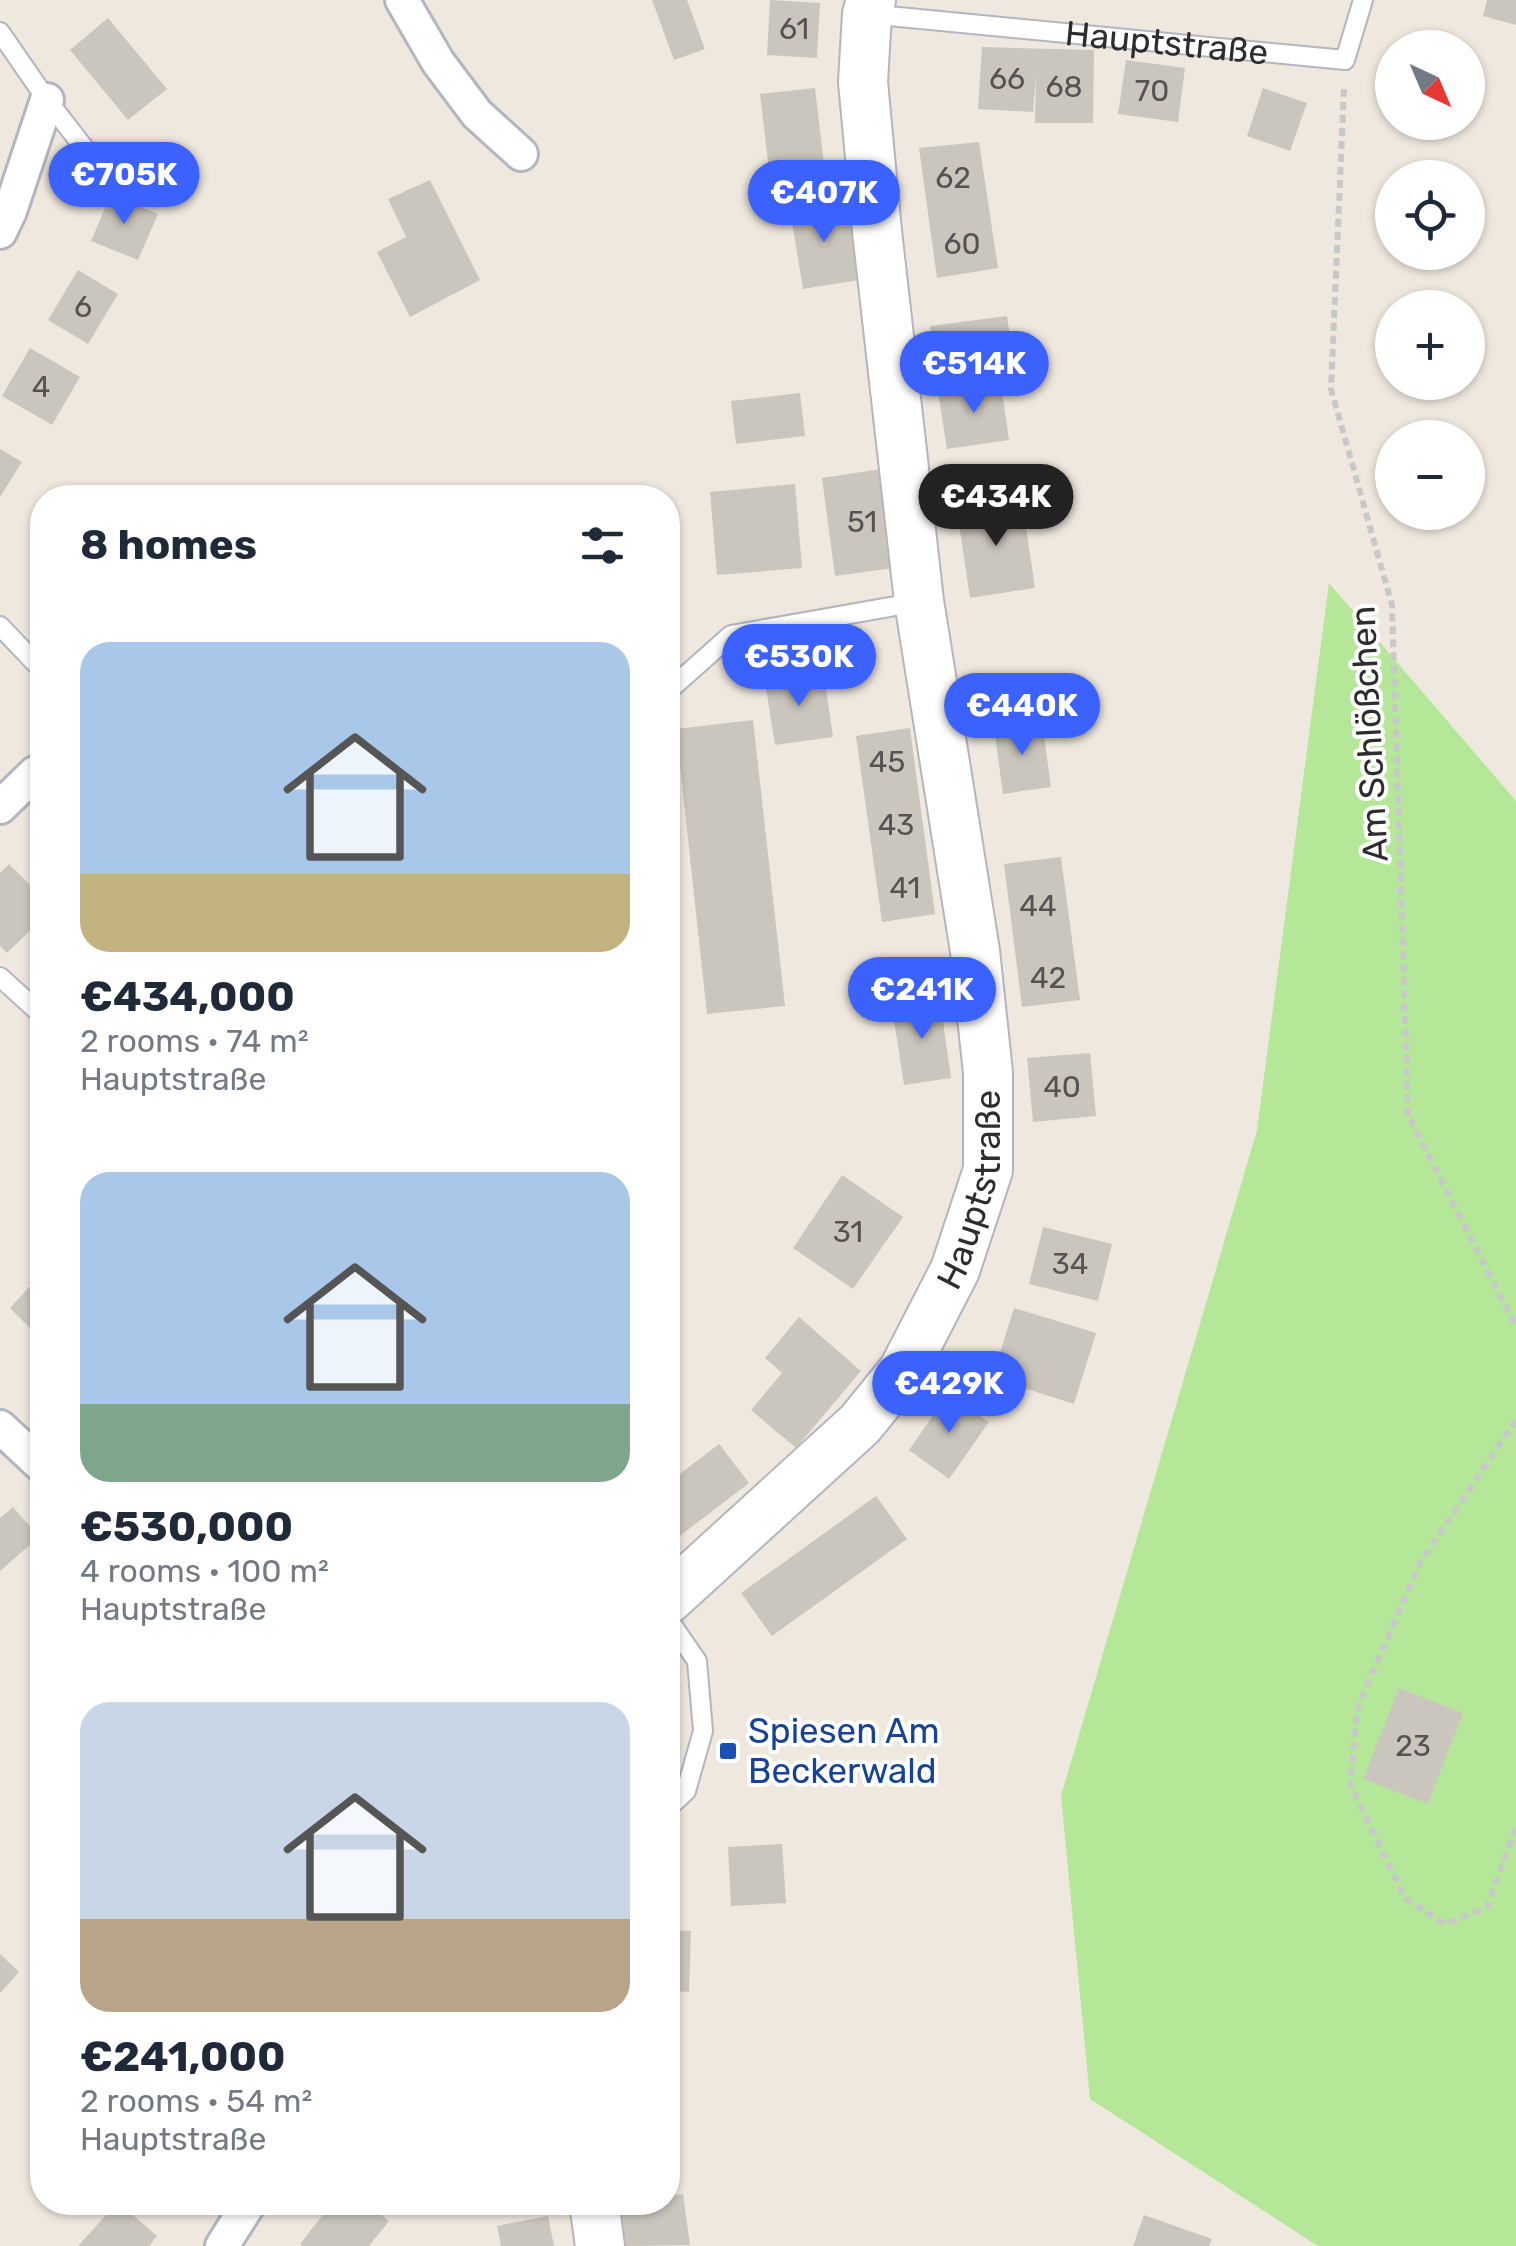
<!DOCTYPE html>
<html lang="en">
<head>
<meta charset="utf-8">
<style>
  :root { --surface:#fff; --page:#f2f2f3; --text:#1f2937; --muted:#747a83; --accent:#3b61ff }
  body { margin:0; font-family:Rubik,sans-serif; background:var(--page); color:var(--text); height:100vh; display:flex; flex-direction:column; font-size:38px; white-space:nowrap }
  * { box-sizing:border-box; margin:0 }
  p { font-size:32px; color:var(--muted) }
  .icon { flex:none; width:55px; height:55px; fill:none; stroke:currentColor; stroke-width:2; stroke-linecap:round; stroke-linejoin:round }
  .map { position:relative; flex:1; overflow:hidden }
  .details { position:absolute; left:30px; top:485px; width:650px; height:1730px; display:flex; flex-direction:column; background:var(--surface); border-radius:40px; box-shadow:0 2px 8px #0004 }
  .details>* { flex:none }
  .needle { width:65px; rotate:136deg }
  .controls { position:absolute; left:1375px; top:30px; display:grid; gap:20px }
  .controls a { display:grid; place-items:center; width:110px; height:110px; border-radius:50%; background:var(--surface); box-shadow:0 2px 8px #0004; font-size:50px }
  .price { position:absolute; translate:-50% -85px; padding:0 22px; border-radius:35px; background:var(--accent); color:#fff; font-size:32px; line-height:65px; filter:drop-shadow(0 2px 5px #0008) }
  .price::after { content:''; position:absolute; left:50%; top:60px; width:30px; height:22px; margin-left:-15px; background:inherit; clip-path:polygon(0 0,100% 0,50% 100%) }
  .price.on { background:#222; color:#fff }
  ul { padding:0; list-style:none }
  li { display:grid; align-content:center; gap:20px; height:530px; padding:0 50px }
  li span { display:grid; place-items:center; height:310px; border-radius:30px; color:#555 }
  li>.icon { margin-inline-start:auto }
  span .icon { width:180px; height:180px; fill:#fffc; stroke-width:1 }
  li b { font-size:42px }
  h2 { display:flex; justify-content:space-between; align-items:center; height:120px; padding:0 50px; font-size:42px }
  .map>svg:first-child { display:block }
</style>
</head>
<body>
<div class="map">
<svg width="1516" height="2246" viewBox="0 0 1516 2246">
  <rect width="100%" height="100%" fill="#efe8df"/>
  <path fill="#b4e898" d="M1329 583 1516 801V2246H1318L1090 2099 1061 1796 1257 1130Z"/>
  <path fill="#cbc6bd" d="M652 0H687L705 49 674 60Z
    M770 0 820 3 817 58 767 55Z
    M1487 0H1516V25L1483 16Z
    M108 18 167 89 128 120 70 50Z
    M982 47 1094 50 1093 123H1035L1036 75 1033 112 978 109Z
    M1126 60 1185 68 1178 122 1118 114Z
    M815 88 824 164 769 170 760 94Z
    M1263 88 1307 103 1290 151 1247 136Z
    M979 142 998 268 937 278 919 148Z
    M430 180 480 280 410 317 377 252 406 237 388 199Z
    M111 194 158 214 138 260 91 241Z
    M846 201 859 280 803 289 790 210Z
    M78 270 118 294 88 344 48 320Z
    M1007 316 1015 371 937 382 930 326Z
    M30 348 80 377 52 425 2 396Z
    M1001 383 1009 440 947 449 938 392Z
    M800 393 805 436 736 444 731 401Z
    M0 449 22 462 0 497Z
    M888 468 901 567 835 576 822 478Z
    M795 484 802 568 717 575 710 492Z
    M1022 500 1035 588 970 598 957 510Z
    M824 674 833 737 775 745 765 682Z
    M753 720 785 1006 707 1014 676 729Z
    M1042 722 1051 787 1003 794 994 728Z
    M910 728 935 914 882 922 856 736Z
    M1061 857 1080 1000 1022 1007 1004 864Z
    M9 864 42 897V919L7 953 0 946V873Z
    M940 1000 951 1078 904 1085 892 1007Z
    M1090 1053 1096 1116 1033 1122 1027 1058Z
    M842 1175 903 1217 853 1289 793 1248Z
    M1043 1227 1112 1244 1098 1301 1029 1284Z
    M42 1273V1340L10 1308Z
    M1014 1308 1096 1333 1074 1404 992 1378Z
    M799 1317 861 1371 796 1448 751 1410 782 1373 765 1358Z
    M948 1394 989 1422 949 1479 909 1450Z
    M719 1444 749 1483 668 1545V1483Z
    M876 1496 907 1539 772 1636 741 1593Z
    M13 1507 39 1537 0 1571V1518Z
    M1399 1688 1463 1713 1428 1804 1363 1779Z
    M782 1844 786 1903 731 1906 728 1847Z
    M668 1930 691 1931 689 1992 668 1991Z
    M0 1954 19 1972 0 1993Z
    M668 2034H675L677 2152H668Z
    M683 2194 690 2245 626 2246 620 2202H668V2196Z
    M118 2202 157 2236 149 2246H78Z
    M333 2202H366L389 2221 369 2246H303L300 2244Z
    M1144 2215 1212 2239 1209 2246H1133Z
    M548 2216 554 2246H501L497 2226Z"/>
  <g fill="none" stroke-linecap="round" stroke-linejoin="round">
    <defs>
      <g id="lane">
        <path id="s1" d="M868 14 1345 60 1363 0"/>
        <path d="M0 32 47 100 85 149"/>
        <path d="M0 626 42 670"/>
        <path d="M668 691 731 635 918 602"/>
        <path d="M0 977 42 1015"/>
        <path d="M668 1619 697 1661 703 1731 686 1791 668 1808"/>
        <path d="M668 1658 675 1629"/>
      </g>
      <path id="street" d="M402 0 438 62 477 114 521 154
        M0 232 10 211 47 100
        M0 807 35 773
        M0 1427 42 1466
        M222 2246 250 2202"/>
      <g id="secondary">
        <path id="s2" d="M668 1599 860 1424 903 1371 955 1270 988 1170V1073L975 951 919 601 877 231 863 82 867 14 871 0"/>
        <path d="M594 2202 600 2246"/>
      </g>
    </defs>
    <use href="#lane" stroke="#b3b5c1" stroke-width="22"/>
    <use href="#street" stroke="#b3b5c1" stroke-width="38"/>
    <use href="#secondary" stroke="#b3b5c1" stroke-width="52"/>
    <path stroke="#c8c8c8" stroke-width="6" stroke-dasharray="8 5" stroke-linecap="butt" d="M1344 89 1331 389 1392 605 1408 1115 1516 1327
      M1516 1420 1420 1563 1358 1706 1350 1784 1405 1898 1445 1924 1487 1907 1516 1827"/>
    <use href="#lane" stroke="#fff" stroke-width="18"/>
    <use href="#street" stroke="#fff" stroke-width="32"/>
    <use href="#secondary" stroke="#fff" stroke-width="48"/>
  </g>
  <rect fill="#1a4fb4" stroke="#fff" stroke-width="4" x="718" y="1741" width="20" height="20" rx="5"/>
  <g text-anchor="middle" stroke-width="8" stroke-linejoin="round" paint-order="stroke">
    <g font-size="30" fill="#545351">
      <text x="794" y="39">61</text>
      <text x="1007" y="89">66</text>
      <text x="1064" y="97">68</text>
      <text x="1152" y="101">70</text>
      <text x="953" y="188">62</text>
      <text x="962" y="254">60</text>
      <text x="83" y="317">6</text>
      <text x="41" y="397">4</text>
      <text x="862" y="532">51</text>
      <text x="887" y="772">45</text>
      <text x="896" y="835">43</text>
      <text x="905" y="898">41</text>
      <text x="1038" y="916">44</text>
      <text x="1048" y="988">42</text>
      <text x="1062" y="1097">40</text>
      <text x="848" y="1242">31</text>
      <text x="1070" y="1274">34</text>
      <text x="1413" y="1756">23</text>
    </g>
    <g font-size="35" fill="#2d2d2d" stroke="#fff">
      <text dy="12" stroke="none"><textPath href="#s1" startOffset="300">Hauptstraße</textPath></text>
      <text transform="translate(1369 734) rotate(-93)" y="12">Am Schlößchen</text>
      <text dy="12" stroke="none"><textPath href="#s2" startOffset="525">Hauptstraße</textPath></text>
    </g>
    <g font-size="35" fill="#164399" stroke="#fff" text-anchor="start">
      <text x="748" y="1743">Spiesen Am<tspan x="748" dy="40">Beckerwald</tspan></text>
    </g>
  </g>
</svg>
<div class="controls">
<a><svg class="needle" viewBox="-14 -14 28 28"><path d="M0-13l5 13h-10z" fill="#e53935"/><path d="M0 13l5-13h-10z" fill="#747a83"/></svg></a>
<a><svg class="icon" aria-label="locate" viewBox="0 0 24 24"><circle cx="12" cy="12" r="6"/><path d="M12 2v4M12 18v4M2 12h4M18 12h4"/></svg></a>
<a>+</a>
<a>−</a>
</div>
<b class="price" style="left:124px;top:227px">€705K</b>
<b class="price" style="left:824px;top:245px">€407K</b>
<b class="price" style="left:974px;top:416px">€514K</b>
<b class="price on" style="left:996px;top:549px">€434K</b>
<b class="price" style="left:799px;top:709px">€530K</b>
<b class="price" style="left:1022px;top:758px">€440K</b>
<b class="price" style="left:922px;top:1042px">€241K</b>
<b class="price" style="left:949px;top:1436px">€429K</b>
<section class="details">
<h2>8 homes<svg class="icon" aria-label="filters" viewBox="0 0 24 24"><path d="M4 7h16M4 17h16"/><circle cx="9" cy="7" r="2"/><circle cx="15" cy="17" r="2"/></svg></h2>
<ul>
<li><span style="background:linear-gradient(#a9c7e8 75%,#c2b280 0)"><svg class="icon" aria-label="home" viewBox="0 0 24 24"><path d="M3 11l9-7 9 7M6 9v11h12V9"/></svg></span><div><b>€434,000</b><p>2 rooms · 74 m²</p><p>Hauptstraße</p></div></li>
<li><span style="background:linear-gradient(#a9c7e8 75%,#7fa58c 0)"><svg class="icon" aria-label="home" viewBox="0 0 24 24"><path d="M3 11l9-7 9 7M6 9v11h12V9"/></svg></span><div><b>€530,000</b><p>4 rooms · 100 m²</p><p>Hauptstraße</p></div></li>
<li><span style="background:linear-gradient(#c9d6e8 70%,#b9a48a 0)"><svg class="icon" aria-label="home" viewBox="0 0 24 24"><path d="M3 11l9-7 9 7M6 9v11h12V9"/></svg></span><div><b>€241,000</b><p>2 rooms · 54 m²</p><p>Hauptstraße</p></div></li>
</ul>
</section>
</div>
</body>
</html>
